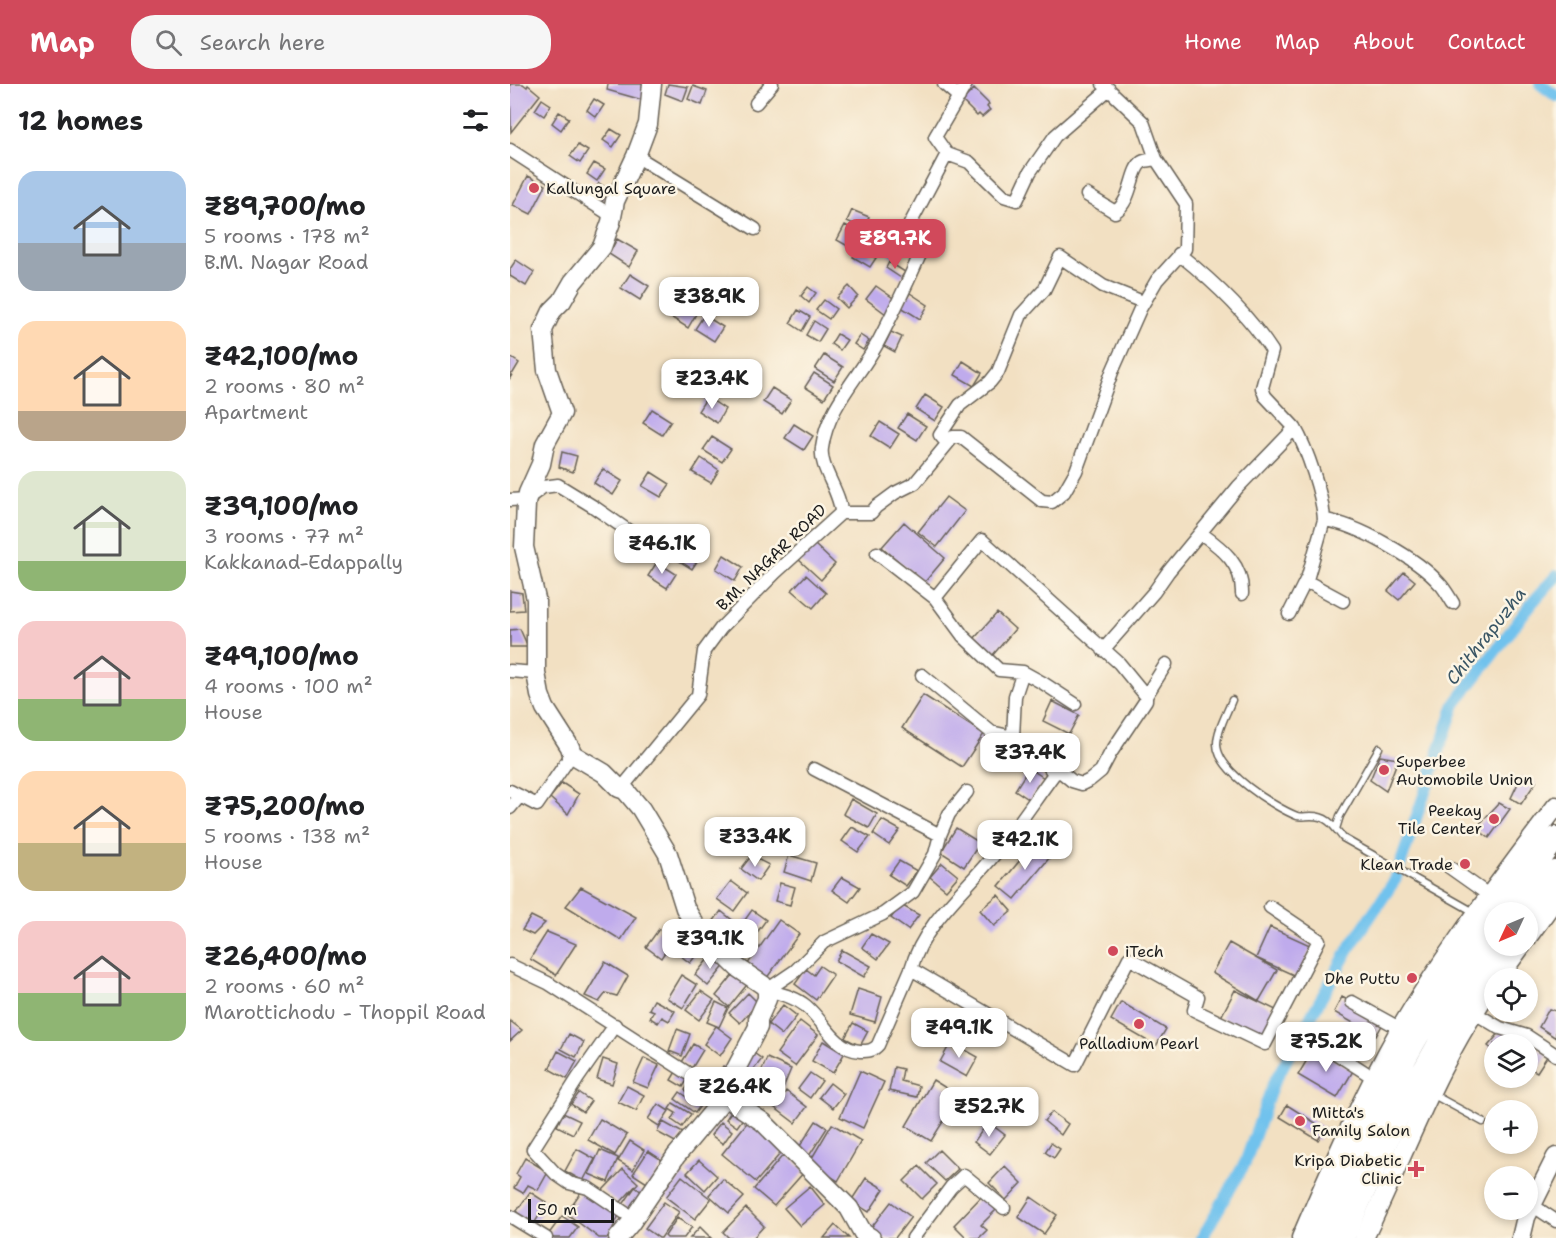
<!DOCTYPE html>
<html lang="en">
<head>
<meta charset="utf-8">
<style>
  :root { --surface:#fff; --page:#f6f6f6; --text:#202124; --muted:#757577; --accent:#d1495b }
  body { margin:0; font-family:"Shantell Sans",sans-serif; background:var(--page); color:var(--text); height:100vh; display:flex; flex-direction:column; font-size:22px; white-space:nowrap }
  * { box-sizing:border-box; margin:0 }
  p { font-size:20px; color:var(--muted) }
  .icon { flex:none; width:33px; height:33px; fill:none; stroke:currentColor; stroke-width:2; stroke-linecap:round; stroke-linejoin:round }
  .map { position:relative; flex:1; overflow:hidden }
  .drawer { display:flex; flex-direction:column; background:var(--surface); width:510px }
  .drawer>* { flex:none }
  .needle { width:39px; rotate:226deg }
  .buttons { position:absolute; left:974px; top:818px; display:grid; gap:12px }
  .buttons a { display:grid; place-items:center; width:54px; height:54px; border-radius:50%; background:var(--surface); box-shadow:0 3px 9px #0003; font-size:30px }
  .scale { position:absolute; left:18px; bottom:15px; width:86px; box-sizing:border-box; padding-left:6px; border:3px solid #1c1c1c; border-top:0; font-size:16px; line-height:21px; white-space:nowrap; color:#1c1c1c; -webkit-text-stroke:4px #fcf5e5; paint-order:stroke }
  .price { position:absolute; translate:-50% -51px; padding:0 14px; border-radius:12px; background:#fff; color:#222; font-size:20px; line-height:39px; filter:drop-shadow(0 2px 3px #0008) }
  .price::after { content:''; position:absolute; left:50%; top:36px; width:18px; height:14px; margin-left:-9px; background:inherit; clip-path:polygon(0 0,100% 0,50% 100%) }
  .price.active { background:var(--accent); color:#fff }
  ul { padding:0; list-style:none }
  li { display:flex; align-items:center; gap:18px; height:150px; padding:0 18px }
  li span { display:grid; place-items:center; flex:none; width:168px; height:120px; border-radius:18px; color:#555 }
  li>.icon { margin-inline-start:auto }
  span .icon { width:72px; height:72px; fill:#fffc; stroke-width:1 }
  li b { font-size:26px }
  h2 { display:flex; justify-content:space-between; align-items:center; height:72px; padding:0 18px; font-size:26px }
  header { display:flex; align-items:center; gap:36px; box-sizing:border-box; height:84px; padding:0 30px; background:var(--accent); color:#fff }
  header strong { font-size:28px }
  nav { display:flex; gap:33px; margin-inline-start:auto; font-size:21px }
  .search { width:420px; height:54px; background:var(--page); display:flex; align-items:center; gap:15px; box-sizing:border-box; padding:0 21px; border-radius:24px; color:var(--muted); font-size:22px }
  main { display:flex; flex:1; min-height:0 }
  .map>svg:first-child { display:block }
</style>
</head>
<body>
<header>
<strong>Map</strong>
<div class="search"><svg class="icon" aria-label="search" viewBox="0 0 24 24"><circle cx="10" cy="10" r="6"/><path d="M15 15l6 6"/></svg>Search here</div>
<nav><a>Home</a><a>Map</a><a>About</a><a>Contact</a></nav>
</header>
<main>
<section class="drawer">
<h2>12 homes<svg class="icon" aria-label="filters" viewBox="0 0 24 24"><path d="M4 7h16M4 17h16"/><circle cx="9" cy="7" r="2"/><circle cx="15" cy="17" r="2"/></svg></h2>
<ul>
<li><span style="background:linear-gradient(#a9c7e8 60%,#9aa5b1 0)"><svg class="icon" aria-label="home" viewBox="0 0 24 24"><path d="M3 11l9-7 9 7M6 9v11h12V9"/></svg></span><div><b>₹89,700/mo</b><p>5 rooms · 178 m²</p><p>B.M. Nagar Road</p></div></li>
<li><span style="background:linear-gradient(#ffd9b3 75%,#b9a48a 0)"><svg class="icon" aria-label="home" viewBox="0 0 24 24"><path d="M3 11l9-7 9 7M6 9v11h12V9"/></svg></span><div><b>₹42,100/mo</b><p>2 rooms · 80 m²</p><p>Apartment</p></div></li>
<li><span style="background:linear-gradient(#dfe7d0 75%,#8fb573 0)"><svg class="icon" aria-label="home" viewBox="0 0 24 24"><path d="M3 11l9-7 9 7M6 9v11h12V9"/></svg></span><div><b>₹39,100/mo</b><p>3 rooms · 77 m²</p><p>Kakkanad-Edappally</p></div></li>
<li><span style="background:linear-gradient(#f6c9c9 65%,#8fb573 0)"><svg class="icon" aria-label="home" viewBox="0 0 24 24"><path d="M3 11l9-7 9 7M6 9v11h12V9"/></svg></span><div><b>₹49,100/mo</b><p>4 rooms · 100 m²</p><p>House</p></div></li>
<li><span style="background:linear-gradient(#ffd9b3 60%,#c2b280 0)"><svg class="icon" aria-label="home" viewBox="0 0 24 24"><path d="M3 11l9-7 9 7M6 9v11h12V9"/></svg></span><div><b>₹75,200/mo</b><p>5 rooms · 138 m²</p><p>House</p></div></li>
<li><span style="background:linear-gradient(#f6c9c9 60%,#8fb573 0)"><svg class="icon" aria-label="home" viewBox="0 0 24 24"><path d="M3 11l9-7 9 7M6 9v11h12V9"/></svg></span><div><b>₹26,400/mo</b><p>2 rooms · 60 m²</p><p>Marottichodu - Thoppil Road</p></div></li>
</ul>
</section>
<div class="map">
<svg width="1046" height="1154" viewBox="0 0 1046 1154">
  <rect width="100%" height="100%" fill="#fcf5e5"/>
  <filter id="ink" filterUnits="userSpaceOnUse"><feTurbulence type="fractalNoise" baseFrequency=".0167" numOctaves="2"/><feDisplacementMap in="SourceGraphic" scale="12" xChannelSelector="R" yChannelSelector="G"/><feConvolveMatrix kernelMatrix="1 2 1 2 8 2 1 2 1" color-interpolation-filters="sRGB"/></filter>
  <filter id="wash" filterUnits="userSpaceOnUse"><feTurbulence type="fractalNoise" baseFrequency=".008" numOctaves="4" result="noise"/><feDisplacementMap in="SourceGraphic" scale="24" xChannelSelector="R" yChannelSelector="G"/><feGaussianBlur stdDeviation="1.35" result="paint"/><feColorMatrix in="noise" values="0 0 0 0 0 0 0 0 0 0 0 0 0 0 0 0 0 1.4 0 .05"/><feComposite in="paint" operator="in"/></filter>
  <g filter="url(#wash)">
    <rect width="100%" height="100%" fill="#f2e0c2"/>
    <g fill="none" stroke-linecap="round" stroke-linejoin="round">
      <path stroke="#71c2ed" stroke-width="12" d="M1030 0 1046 12
        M692 1154 735 1079 763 1000 840 863 885 796 945 620 1022 519 1046 492"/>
    </g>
    <g id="blocks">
      <path fill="#bfabec" d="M0 0H13L17 3 18 1 30 11 1 48Z
        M98 0H141L136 17 97 6Z
        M158 0 178 3 173 17 155 10Z
        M183 2 197 7 192 21 178 15Z
        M464 5 479 20 477 23 480 26 472 33 469 30 467 32 452 17Z
        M32 15 41 21 34 32 25 26Z
        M84 15 94 21 86 33 77 26Z
        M49 28 59 34 51 46 42 39Z
        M101 45 111 51 103 63 93 56Z
        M68 61 78 67 70 79 60 72Z
        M84 79 95 85 87 97 77 90Z
        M18 92 36 101 21 130 3 121Z
        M89 99 99 106 92 118 82 111Z
        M342 126 359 133 354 145 337 137Z
        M335 141 351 150 343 165 327 156Z
        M378 152 392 162 384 173 370 163Z
        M107 155 128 167 119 183 99 170Z
        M349 163 366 174 360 183 343 173Z
        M6 176 24 188 16 202 0 192V185Z
        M379 178 395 188 391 194 376 184Z
        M120 190 139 202 130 216 111 204Z
        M339 202 348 212 337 224 327 214Z
        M366 202 386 216 376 230 356 215Z
        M298 203 306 209 299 219 291 212Z
        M400 209 418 221 410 235 391 223Z
        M314 216 326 225 319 235 306 226Z
        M167 218 186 230 178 244 159 232Z
        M288 226 300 233 292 247 280 239Z
        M194 231 213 243 204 257 185 245Z
        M304 237 316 245 308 258 296 251Z
        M381 248 392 253 385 268 374 262Z
        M327 250 337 256 330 266 321 260Z
        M350 251 359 257 353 266 344 260Z
        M314 271 333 283 324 297 305 285Z
        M0 273 9 279 0 294Z
        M453 277 472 289 464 302 445 291Z
        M304 289 323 301 314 315 295 303Z
        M262 304 281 316 272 330 253 318Z
        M415 311 434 323 425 337 406 325Z
        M197 313 215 325 207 339 188 327Z
        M142 325 161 337 152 351 133 339Z
        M397 330 416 342 407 356 388 344Z
        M370 338 389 350 380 364 361 352Z
        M284 340 303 352 294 366 275 354Z
        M202 353 221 365 212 378 193 366Z
        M52 368 67 372 63 388 49 383Z
        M191 374 209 386 201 399 182 388Z
        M93 385 112 397 103 411 84 399Z
        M141 388 160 400 151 413 132 402Z
        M436 413 455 427 427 463 408 448Z
        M394 438 435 474 414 499 372 463Z
        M303 459 325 480 311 496 288 475Z
        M172 460 191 471 182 485 163 473Z
        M214 471 233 483 225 497 206 485Z
        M147 478 166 490 157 504 138 492Z
        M894 488 905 497 889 516 878 507Z
        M296 491 316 509 303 524 282 506Z
        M0 507 12 509 14 526 0 527Z
        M487 529 505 545 482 572 463 556Z
        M10 545 18 563H0V546Z
        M413 611 474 650 452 683 392 644Z
        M542 617 569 631 559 650 533 637Z
        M870 672 888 675 876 707 860 696Z
        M519 684 534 694 520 716 505 706Z
        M1011 693 1026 698 1011 720 1001 714Z
        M52 699 69 710 58 730 40 714Z
        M341 715 367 730 359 744 333 730Z
        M989 719 1000 725 979 754 966 744Z
        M372 736 390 746 379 761 363 750Z
        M342 743 360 753 348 768 332 757Z
        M446 744 470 759 454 783 431 768Z
        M524 759 540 773 505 815 489 802Z
        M279 771 306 779 301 797 274 788Z
        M241 772 259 781 248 797 231 785Z
        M389 777 407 787 396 802 379 791Z
        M432 779 448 792 436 806 420 793Z
        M332 793 350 803 339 818 322 806Z
        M221 797 237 809 224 827 207 815Z
        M270 799 285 803 280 821 265 817Z
        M71 803 126 833 111 856 56 822Z
        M488 811 502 827 484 842 470 826Z
        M391 821 409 831 398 846 381 834Z
        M242 826 256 836 246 850 232 840Z
        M211 827 226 839 212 858 197 846Z
        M21 832 35 839 23 851 12 846Z
        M269 836 289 850 256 895 237 881Z
        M760 843 802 862 788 893 746 874Z
        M149 845 164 855 151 874 136 863Z
        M37 848 66 860 46 891 20 875Z
        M361 850 379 860 368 875 352 863Z
        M179 855 191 865 180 879 167 869Z
        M719 859 767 886 749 917 702 889Z
        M332 866 361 882 354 893 326 877Z
        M203 869 216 880 198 902 185 891Z
        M95 878 118 892 107 912 96 909 89 918 75 912Z
        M310 882 323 891 306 916 285 900 296 885 304 891Z
        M227 886 240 897 219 923 206 912Z
        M171 891 187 901 173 924 157 914Z
        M348 905 372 913 365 938 340 931Z
        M725 906 766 926 752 953 711 933Z
        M191 907 204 916 189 936 176 926Z
        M238 909 248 919 230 939 219 929Z
        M832 913 875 936 866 952 824 928Z
        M144 916 165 927 159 937 152 933 148 939 140 934 144 927 139 925Z
        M206 918 218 924 209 943 197 938Z
        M611 918 656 945 646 962 601 936Z
        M273 921 287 932 272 951 258 940Z
        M1039 925 1046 927V954L1029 943Z
        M0 937 12 946 0 957Z
        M290 937 308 951 285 982 267 969Z
        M343 939 358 947 350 962 335 954Z
        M206 942 222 954 210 972 194 960Z
        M167 945 180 950 172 972 159 967Z
        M992 946 1038 971 1027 988 1017 983V960H984V967L978 962Z
        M59 950 74 958 66 973 51 965Z
        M313 957 334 970 323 989 302 977Z
        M441 958 468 973 457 993 430 978Z
        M183 960 193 966 182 984 172 978Z
        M804 964 843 987 827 1014 788 991Z
        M48 967 67 977 57 995 39 985Z
        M241 967 252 975 241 989 230 981Z
        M134 974 149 981 138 1004 123 998Z
        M257 974 281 985 273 1004 249 993Z
        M93 975 108 980 102 1000 87 995Z
        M213 982 223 988 209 1009 200 1003Z
        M384 983 393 985 391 997 409 1002 407 1013 379 1007Z
        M167 986 179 993 173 1003 161 996Z
        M350 987 374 998 353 1044 330 1033Z
        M300 989 312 997 300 1014 288 1005Z
        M182 996 201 1010 194 1020 175 1006Z
        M246 996 268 1006 261 1022 239 1012Z
        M423 996 449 1012 421 1057 396 1042Z
        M320 999 334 1010 323 1024 309 1013Z
        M117 1002 134 1011 126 1027 108 1018Z
        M276 1007 297 1023 285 1039 264 1023Z
        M170 1008 190 1022 185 1029 165 1015Z
        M69 1009 81 1017 73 1028 61 1020Z
        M163 1019 181 1030 172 1043 162 1036 166 1029 159 1025Z
        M148 1020 159 1027 149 1042 138 1035Z
        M777 1021 815 1045 808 1056 770 1033Z
        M223 1025 234 1033 227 1043 216 1035Z
        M542 1028 558 1040 551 1051 534 1037Z
        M53 1029 70 1037 63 1050 47 1042Z
        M90 1035 117 1051 105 1071 78 1056Z
        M240 1035 275 1064 246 1098 212 1070Z
        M306 1037 317 1044 299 1072 288 1065Z
        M153 1038 173 1049 167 1059 147 1048Z
        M211 1038 222 1047 213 1060 201 1051Z
        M478 1038 495 1051 480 1070 464 1058Z
        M322 1040 351 1057 328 1097 299 1079Z
        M120 1057 134 1066 123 1086 108 1077Z
        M541 1059 550 1065 544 1074 535 1068Z
        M67 1065 85 1075 73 1097 55 1087Z
        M90 1066 108 1074 98 1098 79 1090Z
        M429 1066 448 1085 435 1097 416 1079Z
        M138 1067 155 1078 140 1101 123 1090Z
        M275 1069 295 1087 264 1122 244 1105Z
        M15 1074 38 1088 28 1106 18 1101 13 1109 4 1104 10 1093 6 1090Z
        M189 1076 207 1092 195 1106 177 1089Z
        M409 1082 427 1100 412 1115 394 1097Z
        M495 1082 512 1099 496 1116 479 1099Z
        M113 1085 128 1099 109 1120 93 1106Z
        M172 1092 201 1115 185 1135 156 1113Z
        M356 1094 374 1105 359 1128 341 1117Z
        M213 1095 234 1113 219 1129 199 1111Z
        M300 1102 315 1121 290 1142 274 1124Z
        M125 1103 136 1111 123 1130 112 1122Z
        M73 1105 110 1129 98 1154H89L56 1129Z
        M20 1108 37 1119 22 1143 4 1131Z
        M471 1113 486 1126 471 1141 477 1146 469 1154H457L444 1141Z
        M521 1113 547 1131 534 1150 508 1133Z
        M154 1118 169 1128 151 1154H149L135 1144Z
        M381 1118 401 1133 385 1154H373L360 1145Z
        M236 1124 254 1142 243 1154H219L213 1148Z
        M52 1132 68 1143 60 1154H43L38 1151Z
        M167 1134 182 1143 174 1154H157L155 1152Z
        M325 1141 339 1154H314Z
        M190 1143 201 1154H180Z"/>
    </g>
  </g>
  <g filter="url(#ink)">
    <use href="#blocks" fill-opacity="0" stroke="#676156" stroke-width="1.5"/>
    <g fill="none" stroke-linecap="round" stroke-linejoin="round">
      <defs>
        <path id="lane" d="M722 616C717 629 707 646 707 660 707 687 764 723 787 732 791 733 796 732 801 732 818 732 823 741 833 754L964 828
          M826 745 830 732 869 664
          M922 1010 973 1038"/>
        <path id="street" d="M434 0 449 13
          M246 19 262 0
          M0 66 102 132
          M437 70 459 78 494 112 507 116 520 88 545 52 599 5
          M126 72 245 145
          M577 111 605 128C623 116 620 86 632 78 636 76 641 76 646 75
          M785 344C797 365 813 412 814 436 847 440 908 475 930 500 935 505 939 513 943 519
          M437 359 430 351 450 321 480 298 488 288 511 231 534 206 550 173 593 202 633 218
          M0 416 17 415 33 403 48 401 84 423 130 455
          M331 429H361L366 423 385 409 405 399 443 353H451L532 417 542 418 554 408 566 387 602 288 630 225 647 196 675 165 676 120 646 75 633 38 593 0
          M692 450C713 465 733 481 732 510
          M367 469 425 514 453 552 489 586 513 588 533 599 565 620
          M796 497 833 517
          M779 530 798 492 814 436
          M593 566 644 508 658 488 728 403 785 344 755 312 752 304 762 267C738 230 704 198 669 170
          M0 587 26 589
          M513 588 505 612 503 653 538 681 544 690
          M412 591 481 648 503 653
          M636 612 656 580
          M304 685 430 751
          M111 705 188 611 194 567 211 544 265 489 331 429C331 408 309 384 312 364 317 324 348 294 367 260 385 226 401 191 416 157L400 140 437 70 425 53 456 0
          M0 707 27 721 62 670
          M457 708 439 730 430 751 425 770 403 808 373 830 314 858 285 887 257 906C271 910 285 913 296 922 314 937 324 965 350 967 358 967 363 967 368 961L401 885 565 981 619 874 688 913 684 926 755 960 809 856 760 823
          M0 724 10 712
          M939 783 980 812
          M0 881 38 899 215 1013
          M401 885C414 839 455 807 484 771 506 745 524 717 544 690L550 687 562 697 572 700 580 696 591 687 600 670 636 616V612L609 579 472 456 425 514
          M842 918 891 945
          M963 928 990 944 1017 952 1046 971
          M105 941 68 994 23 1065 46 1090 59 1099 78 1104 124 1135
          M805 956 864 994
          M1022 1121 1046 1137
          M0 1132 36 1154
          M403 1154 441 1103 454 1091 494 1124"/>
        <path id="secondary" d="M1017 854 1046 814
          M988 894 1012 861
          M215 1013 253 1038 339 1124 353 1149 361 1154
          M108 1154 120 1140 166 1072 215 1013 219 998 248 943V935L257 915V906L253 901 228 884 187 844 175 824 158 770 131 725 115 706 109 704 94 689 62 670 60 663 35 624 30 611 26 589V515L14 463 16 420 18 409 31 380 35 360 52 329 37 286 33 246 42 227 52 217 63 198 92 163 101 138 105 117 126 72 138 40 142 0
          M791 1154C821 1084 852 1013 889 947 935 868 992 795 1046 722
          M854 1154C896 1068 927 977 984 899
          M1011 1154 1016 1133 1046 1073"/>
        <path id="highway" d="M990 828 1046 754
          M1016 828 1046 788
          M810 1154C834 1098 859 1042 888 988 915 935 950 885 984 837
          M833 1154 887 1034 936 947 991 861"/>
      </defs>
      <use href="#lane" stroke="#676156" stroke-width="9"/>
      <use href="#street" stroke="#676156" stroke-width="15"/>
      <use href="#secondary" stroke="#676156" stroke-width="21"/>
      <use href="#highway" stroke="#676156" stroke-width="26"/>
      <use href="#lane" stroke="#fff" stroke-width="6"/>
      <use href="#street" stroke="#fff" stroke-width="12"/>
      <use href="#secondary" stroke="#fff" stroke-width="18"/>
      <use href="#highway" stroke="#fff" stroke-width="22"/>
    </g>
  </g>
  <g fill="#d1495b" stroke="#fcf5e5" stroke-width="2">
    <circle cx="24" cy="104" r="6"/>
    <circle cx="874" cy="686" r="6"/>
    <circle cx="984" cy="735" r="6"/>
    <circle cx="955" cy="780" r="6"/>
    <circle cx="603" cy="867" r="6"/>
    <circle cx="902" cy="894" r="6"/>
    <circle cx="629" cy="940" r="6"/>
    <circle cx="790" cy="1037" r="6"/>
    <path d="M903 1076h6v6h6v6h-6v6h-6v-6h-6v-6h6z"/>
  </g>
  <g text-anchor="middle" stroke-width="5" stroke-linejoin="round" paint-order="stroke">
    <g font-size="16" fill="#1c1c1c" stroke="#fcf5e5" text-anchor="start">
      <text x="36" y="110">Kallungal Square</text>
      <text x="886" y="683">Superbee<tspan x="886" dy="18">Automobile Union</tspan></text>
      <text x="972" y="732" text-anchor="end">Peekay<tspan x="972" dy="18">Tile Center</tspan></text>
      <text x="943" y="786" text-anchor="end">Klean Trade</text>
      <text x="615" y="873">iTech</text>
      <text x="890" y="900" text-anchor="end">Dhe Puttu</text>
      <text x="629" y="965" text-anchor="middle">Palladium Pearl</text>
      <text x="802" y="1034">Mitta's<tspan x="802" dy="18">Family Salon</tspan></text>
      <text x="892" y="1082" text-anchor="end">Kripa Diabetic<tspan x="892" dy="18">Clinic</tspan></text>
    </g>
    <g font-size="16" fill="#1c1c1c" stroke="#fcf5e5">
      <text transform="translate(261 473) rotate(-44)" y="6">B.M. NAGAR ROAD</text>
    </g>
    <g font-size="18" font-style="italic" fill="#3a5665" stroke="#fcf5e5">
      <text transform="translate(976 552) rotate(-52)" y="6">Chithrapuzha</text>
    </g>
  </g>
</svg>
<div class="buttons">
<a><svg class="needle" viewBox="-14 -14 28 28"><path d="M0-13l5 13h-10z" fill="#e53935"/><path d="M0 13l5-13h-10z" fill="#757577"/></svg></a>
<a><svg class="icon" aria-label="locate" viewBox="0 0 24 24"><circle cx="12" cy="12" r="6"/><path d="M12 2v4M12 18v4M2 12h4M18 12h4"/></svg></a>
<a><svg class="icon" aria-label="layers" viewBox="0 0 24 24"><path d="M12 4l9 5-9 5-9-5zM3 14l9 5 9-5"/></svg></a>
<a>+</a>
<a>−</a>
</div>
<div class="scale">50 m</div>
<b class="price active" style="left:385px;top:186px">₹89.7K</b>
<b class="price" style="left:199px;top:244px">₹38.9K</b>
<b class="price" style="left:202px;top:326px">₹23.4K</b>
<b class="price" style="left:152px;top:491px">₹46.1K</b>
<b class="price" style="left:520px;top:700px">₹37.4K</b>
<b class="price" style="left:245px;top:784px">₹33.4K</b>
<b class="price" style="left:515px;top:787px">₹42.1K</b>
<b class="price" style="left:200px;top:886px">₹39.1K</b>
<b class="price" style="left:449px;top:975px">₹49.1K</b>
<b class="price" style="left:816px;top:989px">₹75.2K</b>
<b class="price" style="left:225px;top:1034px">₹26.4K</b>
<b class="price" style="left:479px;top:1054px">₹52.7K</b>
</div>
</main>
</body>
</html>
